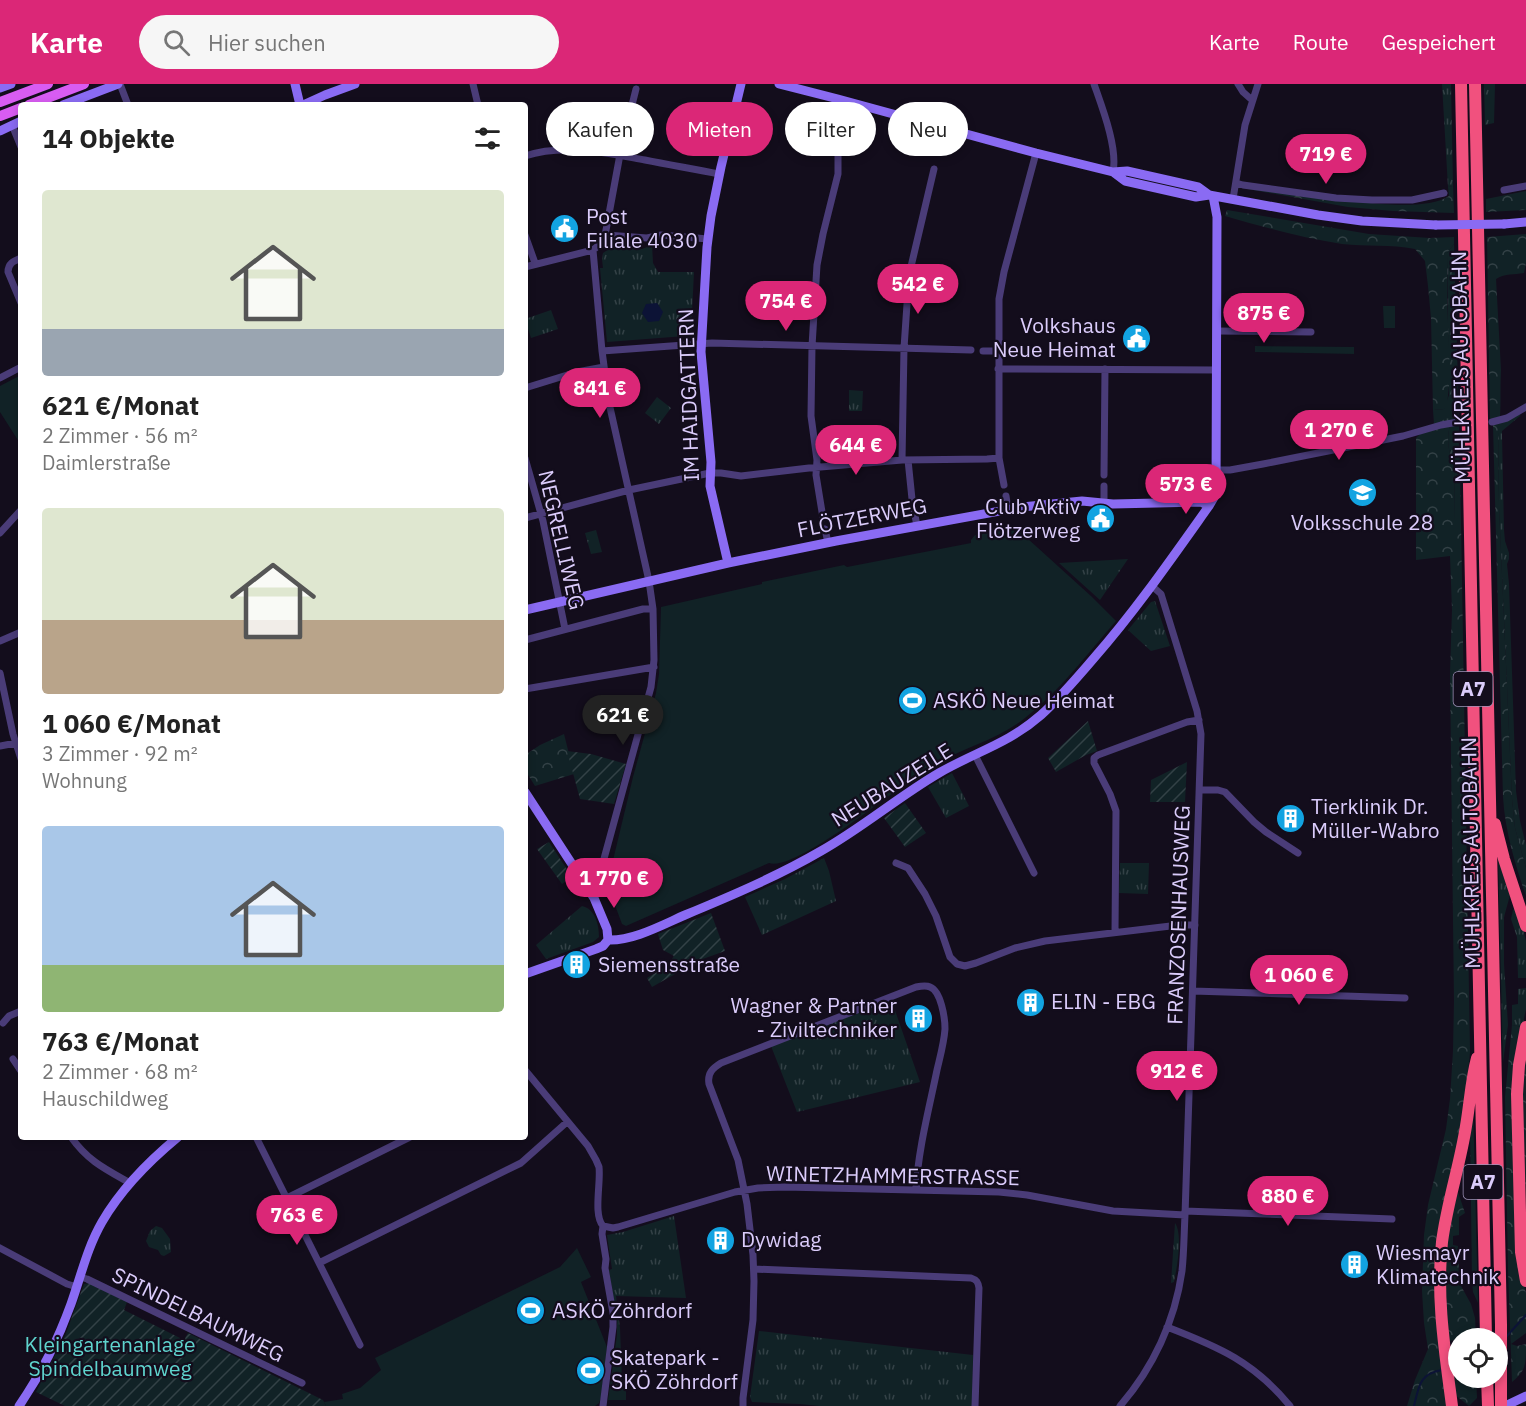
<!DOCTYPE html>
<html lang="de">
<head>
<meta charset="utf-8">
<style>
  :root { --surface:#fff; --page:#f6f6f6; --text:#222; --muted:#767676; --accent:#db2777 }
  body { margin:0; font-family:"IBM Plex Sans",sans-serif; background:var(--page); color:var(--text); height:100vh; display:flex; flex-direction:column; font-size:22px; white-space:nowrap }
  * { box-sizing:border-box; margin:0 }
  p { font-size:20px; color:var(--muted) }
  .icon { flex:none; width:33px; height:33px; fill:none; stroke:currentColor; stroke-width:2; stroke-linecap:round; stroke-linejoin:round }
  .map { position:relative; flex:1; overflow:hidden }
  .panel { position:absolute; left:18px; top:18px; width:510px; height:1038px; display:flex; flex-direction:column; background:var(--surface); border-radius:6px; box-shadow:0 3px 9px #0003 }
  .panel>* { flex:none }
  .top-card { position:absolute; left:546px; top:18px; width:570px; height:54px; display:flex; gap:12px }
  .controls { position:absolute; left:1448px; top:1244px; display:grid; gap:12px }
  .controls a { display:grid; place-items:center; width:60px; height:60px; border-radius:50%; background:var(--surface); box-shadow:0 3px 9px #0003; font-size:30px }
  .price { position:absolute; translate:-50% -51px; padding:0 14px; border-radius:21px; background:var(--accent); color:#fff; font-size:20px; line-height:39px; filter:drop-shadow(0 2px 3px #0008) }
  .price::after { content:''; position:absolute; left:50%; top:36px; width:18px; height:14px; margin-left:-9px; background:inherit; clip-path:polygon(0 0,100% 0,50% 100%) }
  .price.selected { background:#222; color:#fff }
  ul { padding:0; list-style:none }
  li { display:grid; align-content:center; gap:12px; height:318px; padding:0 24px }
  li span { display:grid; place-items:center; height:186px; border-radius:6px; color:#555 }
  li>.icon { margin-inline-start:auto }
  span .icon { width:108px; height:108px; fill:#fffc; stroke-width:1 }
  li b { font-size:26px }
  h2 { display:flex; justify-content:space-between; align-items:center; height:72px; padding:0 24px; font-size:26px }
  .tag { padding:0 21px; border-radius:27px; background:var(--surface); box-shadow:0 3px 9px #0003; font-size:21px; line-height:54px }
  .tag.selected { background:var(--accent); color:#fff }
  header { display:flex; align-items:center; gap:36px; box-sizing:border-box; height:84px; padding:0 30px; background:var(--accent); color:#fff }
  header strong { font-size:28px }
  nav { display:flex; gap:33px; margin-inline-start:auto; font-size:21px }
  .search { width:420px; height:54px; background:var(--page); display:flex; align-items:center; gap:15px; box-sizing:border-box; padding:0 21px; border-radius:33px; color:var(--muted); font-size:22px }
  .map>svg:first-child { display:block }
</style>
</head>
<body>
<header>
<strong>Karte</strong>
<div class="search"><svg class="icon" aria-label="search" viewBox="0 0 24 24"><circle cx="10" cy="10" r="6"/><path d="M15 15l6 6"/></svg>Hier suchen</div>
<nav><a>Karte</a><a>Route</a><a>Gespeichert</a></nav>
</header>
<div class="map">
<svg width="1526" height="1322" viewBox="0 0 1526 1322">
  <defs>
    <pattern id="grass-tufts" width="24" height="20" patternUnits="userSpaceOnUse" patternTransform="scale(1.5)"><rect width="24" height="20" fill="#112226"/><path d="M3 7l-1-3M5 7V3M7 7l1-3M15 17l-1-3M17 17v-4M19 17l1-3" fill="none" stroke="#334146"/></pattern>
    <pattern id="forest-crowns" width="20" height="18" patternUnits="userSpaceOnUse" patternTransform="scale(1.5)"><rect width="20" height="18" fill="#112226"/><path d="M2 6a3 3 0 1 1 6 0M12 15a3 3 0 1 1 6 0" fill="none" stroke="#334146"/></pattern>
    <pattern id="garden-furrows" width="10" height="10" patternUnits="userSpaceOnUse" patternTransform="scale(1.5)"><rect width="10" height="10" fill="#112226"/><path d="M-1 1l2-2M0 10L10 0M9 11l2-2" fill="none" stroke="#334146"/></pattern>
  </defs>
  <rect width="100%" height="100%" fill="#130d1c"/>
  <path fill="url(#grass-tufts)" d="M1442 0H1451L1453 102 1448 103Z
    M1484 0H1495L1494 39 1485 41Z
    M1454 160 1459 336 1434 340 1433 326 1444 325 1449 311 1447 169Z
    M652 161 653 179 658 188H694L691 248 690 250 685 252 607 258 600 184H603L602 175 603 169 609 165H642Z
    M551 226 558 245 531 254 525 235Z
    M849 306 863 307 862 327H849Z
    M657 313 671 324 659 340 645 329Z
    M1521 329 1520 332 1502 347V351L1504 446 1505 457 1509 469V475L1507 480 1509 500 1516 707 1520 737 1526 761V784L1515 744 1512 715 1499 423 1498 343C1506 339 1512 334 1521 329Z
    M1450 341H1459L1461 438H1455L1454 378C1447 367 1447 354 1450 341Z
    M596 446 602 468 591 470 585 449Z
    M1128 475 1100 516 1059 479Z
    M1155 517 1170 562 1151 567 1128 546 1151 518Z
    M952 689 969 722 946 734 928 703Z
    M1498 768 1510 811 1504 833V880L1508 941 1503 978Z
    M824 774 829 787 836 817 762 851 745 813 785 795Z
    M1120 779H1149L1148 810 1119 809Z
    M582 822C595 825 599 840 599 853L593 858 546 875 536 861Z
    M1517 823 1526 857V925L1522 943 1512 941V921L1518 920V905L1526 904V894H1518L1517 853 1511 835 1513 826Z
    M891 915 920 998 797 1028 771 962Z
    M1473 1020 1478 1219 1473 1208 1472 1197 1470 1041Z
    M674 1132 686 1214 616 1212 620 1244 622 1298H626V1316H608L617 1251V1239L609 1186 612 1185 607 1151 623 1148Z
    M1175 1139C1183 1151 1177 1183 1174 1198L1171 1199Z
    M156 1142 162 1144 170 1155 171 1168 164 1172 161 1171 158 1166 149 1163 146 1157 150 1147Z
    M759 1247 973 1271 972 1322H820L800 1320 752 1318 750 1313Z"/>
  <path fill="url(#forest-crowns)" d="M1453 102 1454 129 1393 127 1348 123 1242 104C1268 107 1294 110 1321 113 1351 117 1424 129 1449 112L1448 103Z
    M1526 107V126L1486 128V115Z
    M1227 126 1369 150 1430 154 1454 153V160L1447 169V213L1450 292 1447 321 1444 325 1433 326 1431 234 1428 202 1425 177 1415 165C1391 160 1367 163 1342 160 1302 154 1263 143 1225 132Z
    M1526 150V179L1524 189C1513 191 1506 189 1496 195L1501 286C1500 302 1501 317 1500 333L1490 335 1487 153Z
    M1512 334 1510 337 1498 344 1499 423 1512 715 1515 744 1526 784V812C1515 780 1505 747 1503 713L1493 341Z
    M1450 341C1447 354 1447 367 1454 378L1455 438H1461L1470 968 1464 1029 1439 1150 1448 1322H1407L1415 1296 1428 1265 1424 1239 1422 1207 1424 1151 1428 1121 1446 1045 1450 1015 1453 967 1454 917 1450 590 1452 526 1450 472 1416 476V354L1421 349Z
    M564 650 574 690 535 702 525 686V671L540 661Z
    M1512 941 1522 943 1520 1188 1526 1209V1249L1511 1260 1517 1262 1526 1260C1526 1280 1526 1287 1512 1298L1508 1185 1505 1013Z
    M1526 962V1150L1521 1039Z
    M1458 1108 1465 1129 1459 1133V1151L1453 1152V1161L1458 1162 1459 1190 1461 1202 1471 1220 1475 1234 1476 1253 1458 1254V1256L1446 1257 1444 1240 1446 1153Z
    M1458 1277V1293H1476L1477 1314 1469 1322 1454 1310 1449 1279Z"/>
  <path fill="url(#garden-furrows)" d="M1088 637 1097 667 1086 671 1056 688 1048 674Z
    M567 667 591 670 626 680 614 720 580 715Z
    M1187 678 1185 718H1150L1151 696Z
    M905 719 926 749 905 763 884 734Z
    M549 758 572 793 562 800 537 765Z
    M711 829 725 867 700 876 652 903 647 894 668 881 674 872 663 866 658 850Z
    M89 1199 127 1218 124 1226 184 1256 188 1249 323 1316 326 1322H65L36 1308 65 1252 84 1200Z"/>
  <path fill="#112226" d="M1383 222H1395V244H1384Z
    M1255 262 1354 263V270L1255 268Z
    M21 291V361L0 328V302Z
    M1026 443 1027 454 1091 512 1116 537C1087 570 1060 607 1025 634 999 655 965 663 936 680 905 699 876 722 846 743 831 753 785 785 769 779L626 842 622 840 610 808 608 797 633 693 656 609 659 590 661 523 762 500V498L844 481 847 483 971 459V456L975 451Z
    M577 1164 591 1193 581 1198 607 1263 601 1314 599 1319 595 1322H326L324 1318 343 1315 342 1310 360 1304 381 1286 375 1274 560 1183Z"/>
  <path fill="#0c1336" d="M657 219 663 228 659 237 648 238 642 229 646 220Z"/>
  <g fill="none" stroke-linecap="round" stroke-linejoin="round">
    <path stroke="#0c1336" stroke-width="2" d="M1506 1253 1526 1231
      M1451 1285 1458 1284
      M1414 1322C1419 1302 1419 1290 1442 1286"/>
    <path stroke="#4a3c78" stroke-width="7" d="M120 0 128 21
      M473 0 478 21
      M1094 0C1102 23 1118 64 1113 88
      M1238 0 1243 8 1252 16
      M12 41 21 63
      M525 72C564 59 606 69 645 76 670 81 694 85 719 90
      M1236 99 1243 101 1336 114 1372 116H1412L1444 109
      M1504 106 1526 102
      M1233 115 1245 41 1258 0
      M525 151 535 179
      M606 151 647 154 661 151 708 155
      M21 174C14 177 8 179 8 188L21 219
      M525 183 593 166 604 157 621 65 636 5
      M1217 247 1311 248
      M602 267 712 259 971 266
      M983 267H998
      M998 285 1217 286
      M0 294 21 283
      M525 304 577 288 604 283
      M1492 338 1507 334 1526 323
      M525 374 543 437 565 545
      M902 376 904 264 909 191 934 85
      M908 376 912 415
      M1217 386H1230L1263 380 1403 352 1441 341 1458 338
      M1104 391 1105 285
      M1004 401 999 374V215L1004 188 1036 69
      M1006 412 1008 426
      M1104 419V402
      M914 426 917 442
      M525 434 629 406 710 389H721L741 392 809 384 902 376 987 375 999 374
      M823 434 816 391 817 376 811 332 812 262 817 181 823 150 838 90V71
      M825 445 828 459
      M0 449 21 426
      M525 556 643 525H653
      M0 557 21 548
      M0 589 13 650 21 675
      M525 605 654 583
      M0 662 21 658
      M975 671 1034 789
      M1200 706H1218L1225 708 1254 738 1266 748 1298 769
      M896 779 908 784 925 810 936 832 950 873 957 880 965 882 976 879 1015 864 1045 857 1179 841H1195
      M587 802 596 792 602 782 651 603 654 576 653 525 649 497 609 319 602 267 593 166
      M1115 848 1116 727 1110 710 1094 679V674L1098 671 1187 638 1199 636
      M1193 907 1405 914
      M3 939 9 932 21 927
      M13 975 21 987
      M525 986 588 1062 596 1076 599 1083C601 1099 593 1131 603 1142L602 1150 606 1175 605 1184 613 1229V1243L603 1322
      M71 1053C88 1077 105 1085 130 1099
      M256 1053 360 1261
      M287 1114 410 1053
      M1185 1127 1392 1135
      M603 1142 613 1144 618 1143 735 1108 758 1104 785 1103 999 1108 1027 1111 1113 1127 1185 1131
      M0 1164 67 1200 77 1203
      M319 1179 521 1079 567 1038
      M754 1185 971 1194C977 1196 978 1198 979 1204L975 1322
      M80 1193 87 1195 302 1299
      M1167 1243C1219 1263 1254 1278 1290 1322
      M743 1322V1314L753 1236 754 1197 753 1171 747 1120 738 1076 709 1000C707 989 713 984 721 979L916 903C921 902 926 901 930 903 941 907 945 934 945 945 944 959 940 973 937 986 929 1025 918 1066 916 1106
      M1120 1322C1153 1284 1175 1237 1182 1187 1184 1169 1184 1150 1185 1131L1201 650 1197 627 1161 510 1152 502"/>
    <path stroke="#8a6bf3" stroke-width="9" d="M295 0 300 21
      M779 0 838 15 1036 69 1113 88 1127 87 1198 103 1209 111
      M0 4 11 0
      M63 21 118 0
      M303 21 325 11 355 0
      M0 47 21 37
      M1113 88 1125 97 1196 113 1209 111 1318 131 1362 137 1436 141
      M1504 140 1526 138
      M728 479 710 402 711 378 701 268 707 163 711 132 721 83 741 0
      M525 526 728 479 836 457 1022 423 1082 417 1113 420 1201 418 1209 422
      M525 708 594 814 607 845 608 856
      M525 890 596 865 603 862 608 856C633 857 662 841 685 831 731 812 778 792 821 767 862 744 898 713 939 689 975 668 1008 660 1041 631 1060 614 1077 594 1094 574 1136 526 1172 474 1209 422L1216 410 1217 133 1213 112
      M19 1322C41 1290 58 1256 71 1220 81 1192 87 1164 102 1138 121 1105 149 1077 178 1053
      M1505 1322 1526 1312"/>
    <path stroke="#d85cf2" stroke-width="10" d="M0 18 48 0
      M29 21 84 0
      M0 32 21 24"/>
    <path stroke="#f1517e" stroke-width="12" d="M1461 0 1486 1254
      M1475 0 1501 1241V1322
      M1495 740 1504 775 1526 842
      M1526 943 1519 981 1517 1010 1521 1168 1526 1197
      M1487 1293 1488 1322
      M1452 1322C1445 1268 1436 1213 1442 1158 1447 1119 1460 1081 1466 1042 1470 1019 1471 996 1477 974"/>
    <path stroke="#8a6bf3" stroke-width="9" d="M1436 141 1504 140"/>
  </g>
  <defs>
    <symbol id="civic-disc" viewBox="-11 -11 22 22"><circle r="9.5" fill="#12a3e1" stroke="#130d1c"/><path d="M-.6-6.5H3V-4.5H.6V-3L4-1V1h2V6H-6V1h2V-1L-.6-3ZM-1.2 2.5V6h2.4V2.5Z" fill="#fff"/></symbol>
    <symbol id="school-disc" viewBox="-11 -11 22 22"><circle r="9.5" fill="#12a3e1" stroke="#130d1c"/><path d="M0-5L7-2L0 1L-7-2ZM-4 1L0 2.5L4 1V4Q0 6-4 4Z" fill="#fff"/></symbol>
    <symbol id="stadium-disc" viewBox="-11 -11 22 22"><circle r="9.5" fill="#12a3e1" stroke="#130d1c"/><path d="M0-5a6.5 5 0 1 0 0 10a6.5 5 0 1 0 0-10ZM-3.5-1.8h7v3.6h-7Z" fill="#fff"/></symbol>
    <symbol id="building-disc" viewBox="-11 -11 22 22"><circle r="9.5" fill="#12a3e1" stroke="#130d1c"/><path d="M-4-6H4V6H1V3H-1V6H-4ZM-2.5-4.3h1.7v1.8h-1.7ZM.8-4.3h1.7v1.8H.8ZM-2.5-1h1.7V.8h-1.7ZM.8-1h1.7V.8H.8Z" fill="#fff"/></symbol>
  </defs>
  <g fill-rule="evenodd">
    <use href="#civic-disc" x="548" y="128" width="33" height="33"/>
    <use href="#civic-disc" x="1120" y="238" width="33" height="33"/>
    <use href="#school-disc" x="1346" y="392" width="33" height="33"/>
    <use href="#civic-disc" x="1084" y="418" width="33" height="33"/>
    <use href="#stadium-disc" x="896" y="600" width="33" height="33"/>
    <use href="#building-disc" x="1274" y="718" width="33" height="33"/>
    <use href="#building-disc" x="560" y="864" width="33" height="33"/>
    <use href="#building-disc" x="1014" y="902" width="33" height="33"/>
    <use href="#building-disc" x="902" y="918" width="33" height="33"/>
    <use href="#building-disc" x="704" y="1140" width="33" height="33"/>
    <use href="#building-disc" x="1338" y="1164" width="33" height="33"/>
    <use href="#stadium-disc" x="514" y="1210" width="33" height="33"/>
    <use href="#stadium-disc" x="574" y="1270" width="33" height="33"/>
  </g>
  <g text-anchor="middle" stroke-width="4.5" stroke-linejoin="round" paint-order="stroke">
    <g fill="#130d1c" stroke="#9f93b8" stroke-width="1.5">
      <rect x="1453.5" y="588" width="39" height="34" rx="4.5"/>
      <rect x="1463.5" y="1081" width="39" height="34" rx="4.5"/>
    </g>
    <g font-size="20" font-weight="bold" fill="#dbccfb">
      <text x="1473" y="612">A7</text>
      <text x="1483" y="1105">A7</text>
    </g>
    <g font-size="21" fill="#dbccfb" stroke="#130d1c" text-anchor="start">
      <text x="586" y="140">Post<tspan x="586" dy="24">Filiale 4030</tspan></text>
      <text x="1116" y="249" text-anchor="end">Volkshaus<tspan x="1116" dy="24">Neue Heimat</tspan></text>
      <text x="1080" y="430" text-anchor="end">Club Aktiv<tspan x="1080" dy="24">Flötzerweg</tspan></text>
      <text x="1362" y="446" text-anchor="middle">Volksschule 28</text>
      <text x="933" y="624">ASKÖ Neue Heimat</text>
      <text x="1311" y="730">Tierklinik Dr.<tspan x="1311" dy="24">Müller-Wabro</tspan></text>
      <text x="598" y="888">Siemensstraße</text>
      <text x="1051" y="925">ELIN - EBG</text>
      <text x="897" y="929" text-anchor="end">Wagner &amp; Partner<tspan x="897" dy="24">- Ziviltechniker</tspan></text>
      <text x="741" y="1163">Dywidag</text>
      <text x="1376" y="1176">Wiesmayr<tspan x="1376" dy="24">Klimatechnik</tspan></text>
      <text x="552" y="1234">ASKÖ Zöhrdorf</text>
      <text x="611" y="1281">Skatepark -<tspan x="611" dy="24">SKÖ Zöhrdorf</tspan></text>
    </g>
    <g font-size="21" fill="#dbccfb" stroke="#130d1c">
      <text transform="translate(1461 283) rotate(-91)" y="7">MÜHLKREIS AUTOBAHN</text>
      <text transform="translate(689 311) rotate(-92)" y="7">IM HAIDGATTERN</text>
      <text transform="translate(862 434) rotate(-11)" y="7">FLÖTZERWEG</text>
      <text transform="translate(561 456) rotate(77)" y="7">NEGRELLIWEG</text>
      <text transform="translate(892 701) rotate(-32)" y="7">NEUBAUZEILE</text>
      <text transform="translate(1471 769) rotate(-91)" y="7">MÜHLKREIS AUTOBAHN</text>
      <text transform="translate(1179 831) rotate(-88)" y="7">FRANZOSENHAUSWEG</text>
      <text transform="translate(893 1092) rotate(1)" y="7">WINETZHAMMERSTRASSE</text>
      <text transform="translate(198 1231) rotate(26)" y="7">SPINDELBAUMWEG</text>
    </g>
    <g font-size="21" fill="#5fd4ce" stroke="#130d1c">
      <text x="110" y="1268">Kleingartenanlage<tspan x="110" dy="24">Spindelbaumweg</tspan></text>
    </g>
  </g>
</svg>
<div class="controls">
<a><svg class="icon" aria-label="locate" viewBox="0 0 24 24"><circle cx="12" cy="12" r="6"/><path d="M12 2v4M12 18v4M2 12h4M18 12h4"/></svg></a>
</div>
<b class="price" style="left:1326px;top:101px">719 €</b>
<b class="price" style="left:918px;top:231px">542 €</b>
<b class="price" style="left:786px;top:248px">754 €</b>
<b class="price" style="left:1264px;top:260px">875 €</b>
<b class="price" style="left:600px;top:335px">841 €</b>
<b class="price" style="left:1339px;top:377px">1 270 €</b>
<b class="price" style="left:856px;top:392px">644 €</b>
<b class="price" style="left:1186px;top:431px">573 €</b>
<b class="price selected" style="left:623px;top:662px">621 €</b>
<b class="price" style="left:614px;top:825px">1 770 €</b>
<b class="price" style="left:1299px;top:922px">1 060 €</b>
<b class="price" style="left:1177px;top:1018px">912 €</b>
<b class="price" style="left:1288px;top:1143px">880 €</b>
<b class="price" style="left:297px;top:1162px">763 €</b>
<div class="top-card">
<a class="tag">Kaufen</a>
<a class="tag selected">Mieten</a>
<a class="tag">Filter</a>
<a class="tag">Neu</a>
</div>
<section class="panel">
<h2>14 Objekte<svg class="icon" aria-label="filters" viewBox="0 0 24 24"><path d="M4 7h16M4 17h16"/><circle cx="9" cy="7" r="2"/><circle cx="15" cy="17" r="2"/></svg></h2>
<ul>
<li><span style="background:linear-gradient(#dfe7d0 75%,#9aa5b1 0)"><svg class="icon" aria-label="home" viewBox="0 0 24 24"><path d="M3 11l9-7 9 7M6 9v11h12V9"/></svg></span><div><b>621 €/Monat</b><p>2 Zimmer · 56 m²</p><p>Daimlerstraße</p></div></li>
<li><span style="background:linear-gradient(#dfe7d0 60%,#b9a48a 0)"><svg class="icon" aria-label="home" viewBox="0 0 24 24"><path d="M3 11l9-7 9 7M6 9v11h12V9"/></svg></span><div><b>1 060 €/Monat</b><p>3 Zimmer · 92 m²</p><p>Wohnung</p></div></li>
<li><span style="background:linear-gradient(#a9c7e8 75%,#8fb573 0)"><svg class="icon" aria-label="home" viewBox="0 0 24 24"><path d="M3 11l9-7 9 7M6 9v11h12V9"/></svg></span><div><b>763 €/Monat</b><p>2 Zimmer · 68 m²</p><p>Hauschildweg</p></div></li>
</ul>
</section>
</div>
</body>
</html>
